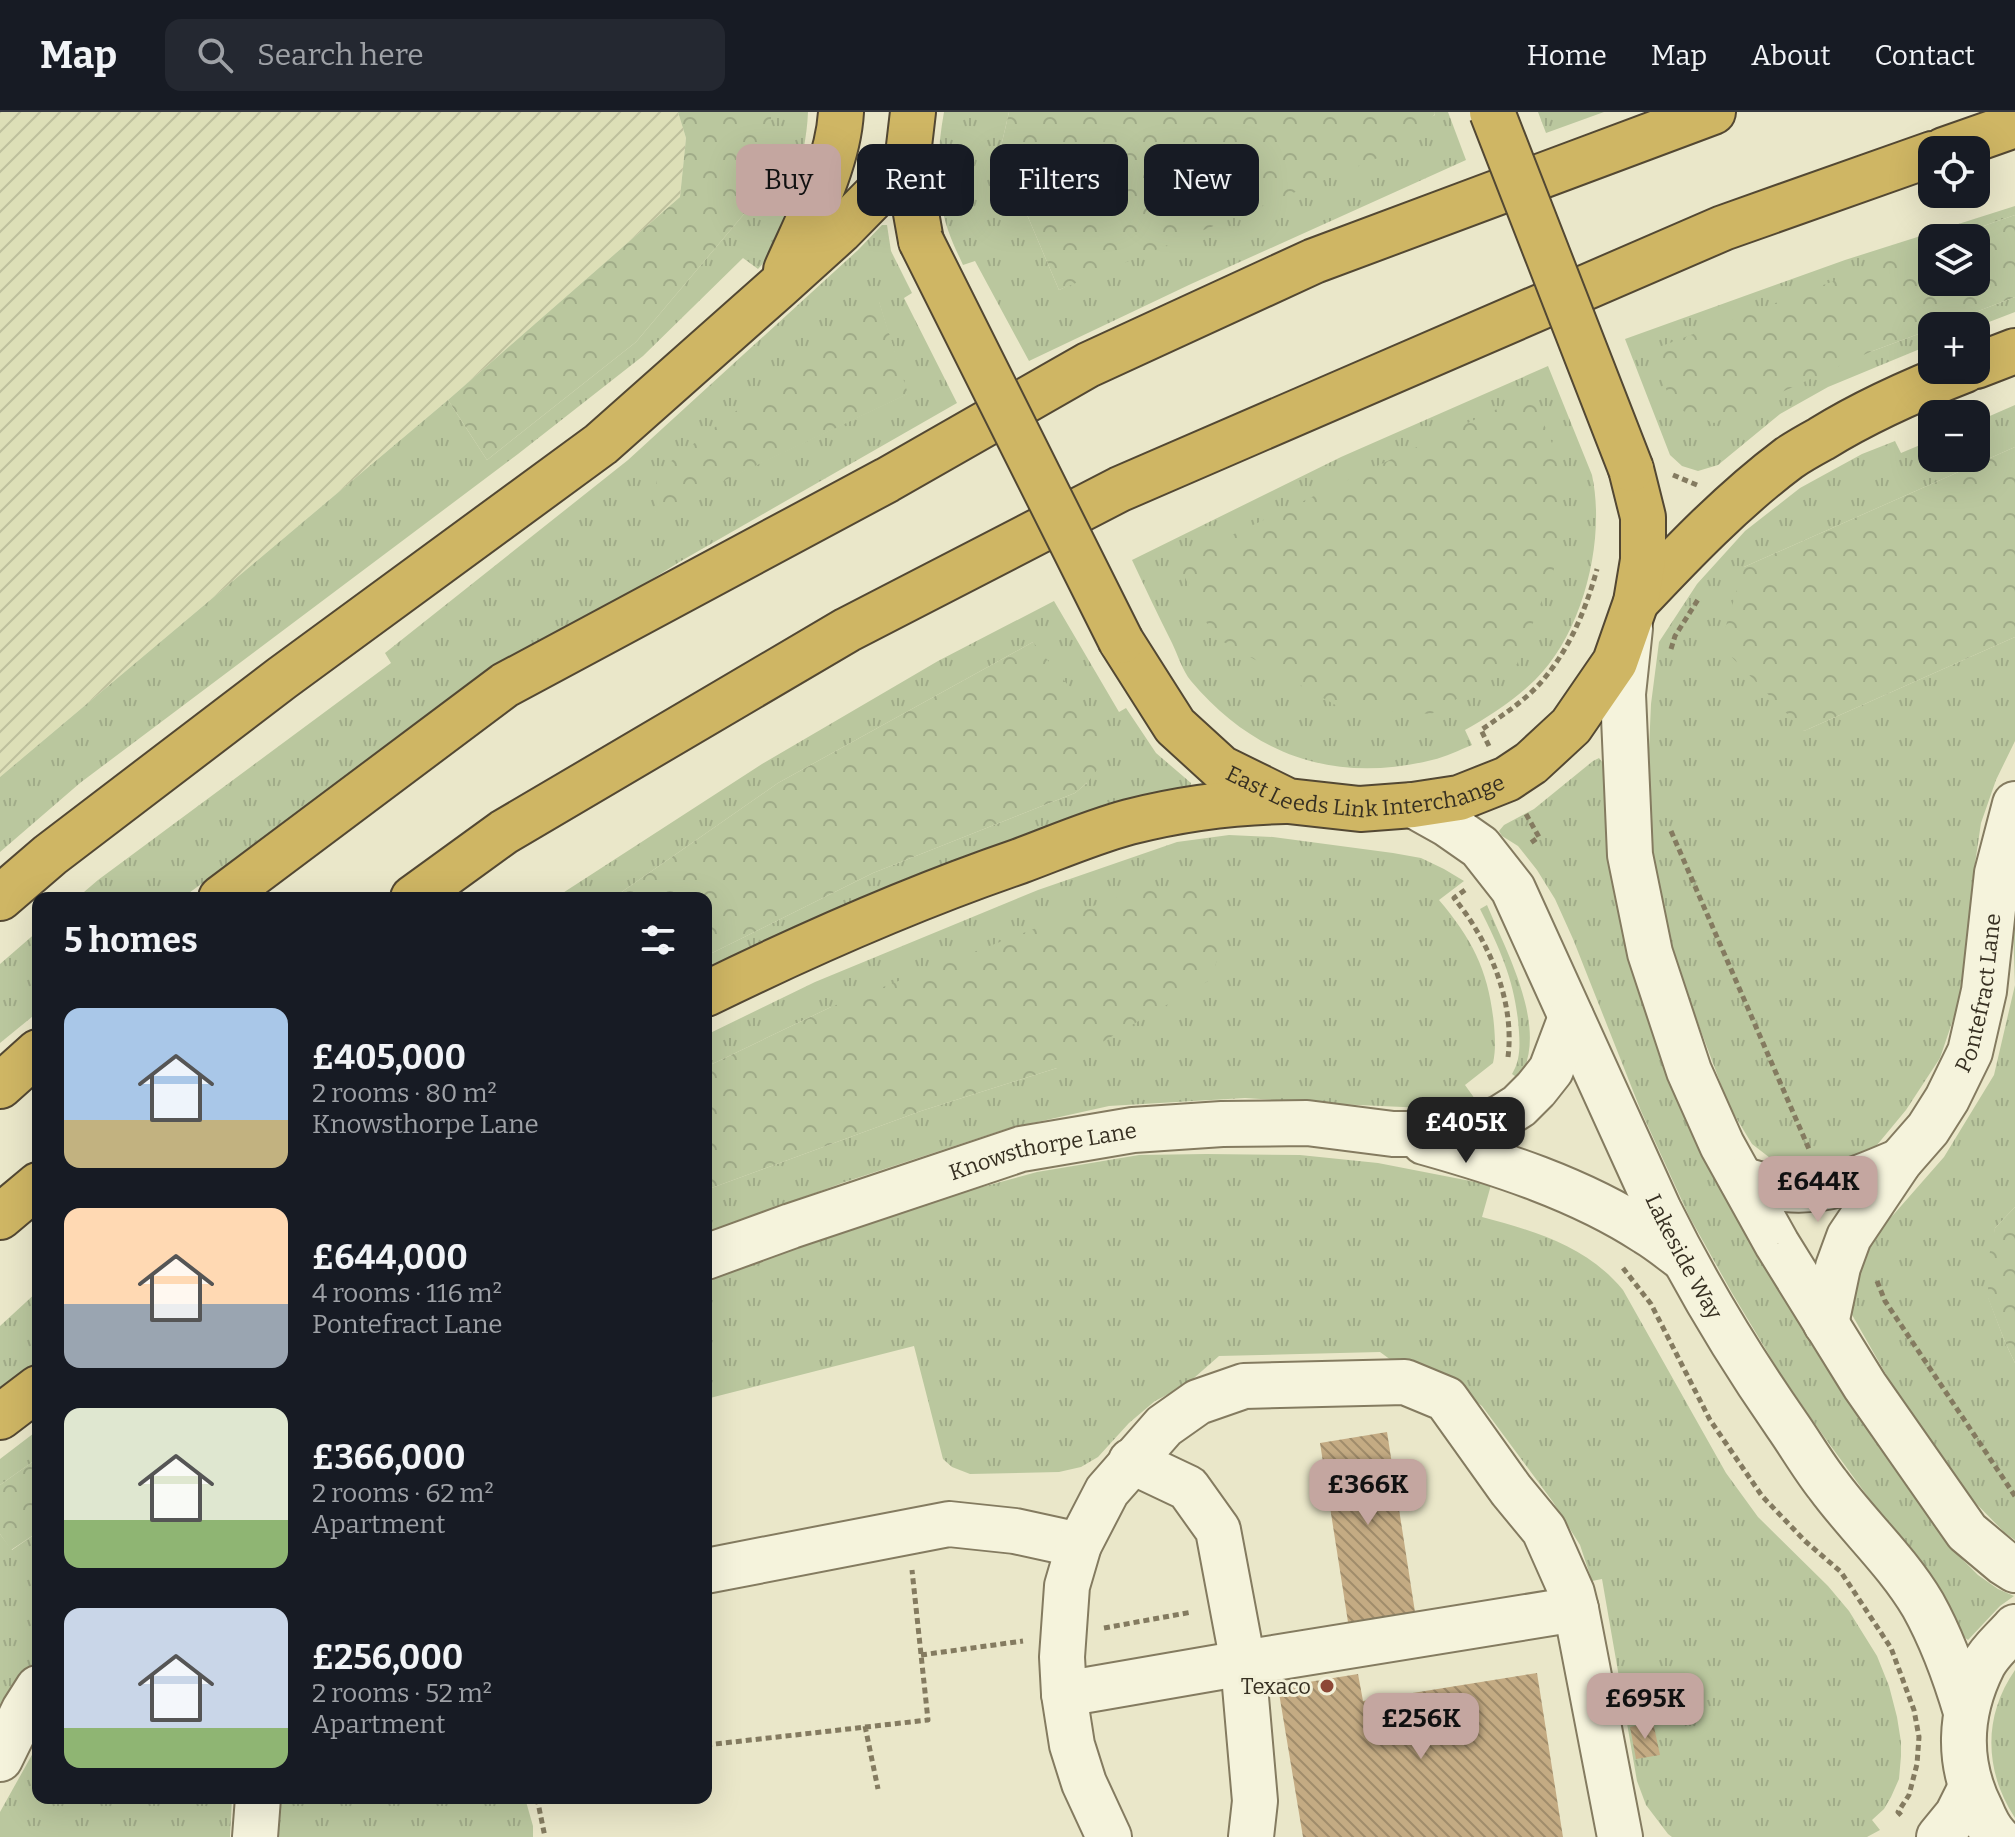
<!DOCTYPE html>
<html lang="en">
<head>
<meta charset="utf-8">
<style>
  :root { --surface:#171b24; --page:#242831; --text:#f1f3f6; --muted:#9ea1a6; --line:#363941; --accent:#c4a6a0 }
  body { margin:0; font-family:Bitter,serif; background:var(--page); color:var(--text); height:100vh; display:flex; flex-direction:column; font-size:30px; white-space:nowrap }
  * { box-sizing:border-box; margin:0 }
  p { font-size:26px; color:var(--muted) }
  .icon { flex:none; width:44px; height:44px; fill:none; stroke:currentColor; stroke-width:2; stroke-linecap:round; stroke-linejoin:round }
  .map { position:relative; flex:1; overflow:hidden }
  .panel { position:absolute; left:32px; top:780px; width:680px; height:912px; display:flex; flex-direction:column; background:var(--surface); border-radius:16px; box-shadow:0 8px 32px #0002 }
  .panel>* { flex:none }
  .hud { position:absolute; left:736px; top:32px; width:760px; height:72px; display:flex; gap:16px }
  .tools { position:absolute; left:1918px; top:24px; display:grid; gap:16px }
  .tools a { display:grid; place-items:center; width:72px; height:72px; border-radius:16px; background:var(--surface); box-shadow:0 8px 32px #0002; font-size:40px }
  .price { position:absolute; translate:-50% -68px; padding:0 18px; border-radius:16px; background:var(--accent); color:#111; font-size:26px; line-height:52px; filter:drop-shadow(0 2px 4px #0008) }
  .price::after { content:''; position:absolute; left:50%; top:48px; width:24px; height:18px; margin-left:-12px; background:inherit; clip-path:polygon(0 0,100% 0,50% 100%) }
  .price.selected { background:#222; color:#fff }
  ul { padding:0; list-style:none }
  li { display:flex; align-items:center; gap:24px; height:200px; padding:0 32px }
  li span { display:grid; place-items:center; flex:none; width:224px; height:160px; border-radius:16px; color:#555 }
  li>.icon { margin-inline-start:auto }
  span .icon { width:96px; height:96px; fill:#fffc; stroke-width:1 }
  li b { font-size:34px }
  h2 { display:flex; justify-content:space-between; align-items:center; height:96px; padding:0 32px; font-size:34px }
  .pill { padding:0 28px; border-radius:16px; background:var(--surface); box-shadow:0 8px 32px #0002; font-size:28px; line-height:72px }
  .pill.selected { background:var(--accent); color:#111 }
  header { display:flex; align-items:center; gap:48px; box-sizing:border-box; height:112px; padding:0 40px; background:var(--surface); border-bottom:2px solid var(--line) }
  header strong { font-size:38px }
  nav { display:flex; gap:44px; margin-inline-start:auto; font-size:28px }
  .search { width:560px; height:72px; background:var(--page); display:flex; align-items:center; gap:20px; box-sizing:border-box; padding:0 28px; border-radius:16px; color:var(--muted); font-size:30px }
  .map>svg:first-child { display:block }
</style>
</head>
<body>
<header>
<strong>Map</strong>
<div class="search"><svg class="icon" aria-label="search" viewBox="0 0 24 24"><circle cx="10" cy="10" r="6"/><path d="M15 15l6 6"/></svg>Search here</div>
<nav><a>Home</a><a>Map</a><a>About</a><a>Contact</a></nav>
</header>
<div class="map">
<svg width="2015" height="1725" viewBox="0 0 2015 1725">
  <defs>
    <pattern id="farmland-furrows" width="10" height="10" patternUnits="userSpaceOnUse" patternTransform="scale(2)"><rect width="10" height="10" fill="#dddfb7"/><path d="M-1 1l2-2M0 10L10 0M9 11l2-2" fill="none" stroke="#bec09d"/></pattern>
    <pattern id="grass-tufts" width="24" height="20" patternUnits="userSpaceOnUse" patternTransform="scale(2)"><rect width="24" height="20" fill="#bac79e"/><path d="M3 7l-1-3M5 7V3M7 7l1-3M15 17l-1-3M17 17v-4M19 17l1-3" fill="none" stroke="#a0ab88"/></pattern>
    <pattern id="forest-crowns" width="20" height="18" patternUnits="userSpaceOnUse" patternTransform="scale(2)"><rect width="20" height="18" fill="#bac79e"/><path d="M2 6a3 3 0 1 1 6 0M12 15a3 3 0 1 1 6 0" fill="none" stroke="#a0ab88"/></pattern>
    <pattern id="building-back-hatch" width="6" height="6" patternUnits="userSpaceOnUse" patternTransform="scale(2)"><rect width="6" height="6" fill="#c4ab83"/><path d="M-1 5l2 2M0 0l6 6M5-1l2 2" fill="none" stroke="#a08c6b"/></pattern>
  </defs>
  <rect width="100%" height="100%" fill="#eae7c9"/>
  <path fill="url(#farmland-furrows)" d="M0 0H678L686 26 680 85 448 288 0 665Z"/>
  <path fill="url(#grass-tufts)" fill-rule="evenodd" d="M771 0H808C807 25 802 47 795 71L809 78 776 137 758 157 743 146 643 244 518 342 80 671 0 740V665L448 288 487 348 636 230 771 70Z
    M944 0H1009L1000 39 1059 178 1435 3 1434 0H1448L1466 48 1191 172 1029 249 975 149 963 153C958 142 952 130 948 118 935 81 937 38 944 0Z
    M1538 0H1604L1546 21Z
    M2015 94V103L1949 126H1932V132L1870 240 1932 217V232L1828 275 1780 302 1718 353 1698 359 1682 354 1670 343 1625 227 1845 148Z
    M882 113H887L891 139 912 181 904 186 957 291 681 449 427 608 182 786H77L98 768 391 551 385 541 628 348 858 138ZM879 190 907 282 655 400Z
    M2015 185V200L1976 215V214H1939Z
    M1548 254 1592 363C1606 428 1583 521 1535 568 1514 588 1490 604 1465 618L1472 633C1459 638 1446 645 1432 648 1336 672 1254 644 1191 569 1182 558 1178 543 1172 531 1158 503 1145 476 1132 448L1341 345Z
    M2015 293V335L1744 455 1804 619 2015 525V629L1996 668 1981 711 1972 772 1970 828 1958 893 1940 946 1906 998 1877 1033 1853 1051 1797 1057 1774 1049 1752 1032 1729 994 1683 871 1654 770 1648 659 1651 592 1659 530 1697 472 1745 419 1800 376 1862 342 1895 329 1901 341 1932 328V346H1976V310Z
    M1054 489 1119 600 1126 596 1156 641 1191 671 1190 676 706 863V844L873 761 1075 681 1087 671 1033 530 778 671 613 786H555L762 652 938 549Z
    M1599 646 1603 651 1607 735 1630 850 1746 1117 1771 1165 1818 1243 1874 1327 1926 1394 1963 1448 1978 1463 1998 1477 2014 1484 2000 1494 1968 1528 1963 1524 1946 1492 1825 1326 1780 1261 1732 1181 1689 1104 1641 999 1573 827 1555 787 1537 758 1518 734 1502 724 1499 719 1504 713 1534 697 1593 649Z
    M1229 723 1273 725 1393 741 1421 746 1444 757 1464 769 1439 788C1473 828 1489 860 1494 913 1495 926 1496 937 1493 951L1465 973 1480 994 1469 997H1448L1335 992 1245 986 1109 994 1006 1017 845 1070 706 1121V1078L921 999 1057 956 831 895 706 955V923L815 870 1038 778 1177 730Z
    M2015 768V1095L1995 1116 1988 1185 2005 1230 2015 1251V1428L2005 1421 1956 1371 1904 1294 1851 1201 1850 1176 1867 1128 1894 1102 1944 1045 1994 963 2015 873 2012 787Z
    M1487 793C1507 841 1550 918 1519 967L1512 962C1520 949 1520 935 1519 920 1516 872 1501 839 1480 797Z
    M38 819V900L0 931V852Z
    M1206 1042 1300 1043 1378 1051 1491 1073 1482 1105C1534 1119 1587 1134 1623 1178L1726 1361 1758 1405 1828 1474 1849 1499 1877 1544 1889 1574 1897 1605 1901 1630V1644L1899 1667 1891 1685 1884 1697 1872 1708 1880 1718 1867 1725H1672L1668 1722 1646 1693 1637 1669 1602 1467 1592 1469 1580 1433 1553 1390 1482 1294 1460 1277 1414 1265 1380 1240 1219 1244 1186 1273 1155 1289 1129 1311 1098 1345 1081 1355 1059 1360 970 1362 952 1355 943 1347 914 1234 706 1287V1162L905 1096 1037 1060 1139 1043Z
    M38 1179V1254L0 1283V1214Z
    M38 1318V1346L0 1373V1347Z
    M38 1420V1550L22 1573 0 1614V1422L12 1438Z
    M2015 1558V1706C1984 1659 1983 1604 2015 1558Z
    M38 1632V1686H232L230 1725H0V1700Z
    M274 1686H525L533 1714V1725H272Z"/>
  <path fill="url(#forest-crowns)" d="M678 0H771V70L636 230 487 348 448 288 680 85 686 26Z
    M1009 0H1434L1435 2 1404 35 1059 178 1000 39Z
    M2015 103V185L1939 214H1932V217L1870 240 1714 311 1673 295 1651 238 1932 132V170H1976V126H1949Z
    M879 189 908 282 655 401 657 360Z
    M1531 281 1564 360 1554 457 1517 552 1431 602 1339 595 1213 524 1177 449Z
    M2015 335V525L1804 619 1720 533 1744 455Z
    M1033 530C1046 546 1059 563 1073 579 1102 616 1121 646 1075 681L873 761 706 844V786H613L778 671Z
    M1160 774 1201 778 1222 795V835L1210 868 1057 956 921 999 706 1078V955L831 895 1109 788Z
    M2015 1095V1251L2005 1230 1988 1186V1149L1995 1116Z
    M38 1346V1420L11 1438 0 1422V1373Z"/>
  <path fill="url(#building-back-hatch)" d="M1387 1320 1415 1500 1348 1510 1320 1331Z
    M1537 1561 1563 1725H1303L1278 1575 1358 1562 1363 1589Z
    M1653 1610 1660 1643 1636 1647 1630 1615Z"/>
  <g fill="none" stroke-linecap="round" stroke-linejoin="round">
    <defs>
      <g id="minor">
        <path d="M1630 516 1623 582 1630 743 1650 841 1689 959 1722 1033 1777 1132 1865 1274 1967 1420 2004 1451 2015 1458"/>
        <path id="s1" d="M1413 693 1447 712 1480 735 1513 777 1659 1098C1696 1173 1739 1244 1787 1313 1801 1333 1813 1354 1828 1373 1858 1414 1897 1449 1923 1493 1942 1527 1955 1563 1966 1600"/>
        <path d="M1424 1030C1499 1051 1580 1077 1646 1120 1658 1127 1669 1136 1681 1145"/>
        <path d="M1742 1068C1756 1071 1771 1076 1785 1077 1829 1081 1860 1066 1900 1049"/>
        <path id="s2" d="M706 1145 791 1114 1021 1037 1133 1018 1222 1012 1307 1011 1393 1022H1453L1471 1017 1500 1006 1519 994 1536 977 1551 958 1571 905"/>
        <path id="s3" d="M1826 1212 1838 1155 1849 1125 1900 1049 1928 1017 1947 987 1970 940 1984 879 1997 761 2015 692"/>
        <path d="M1131 1349 1188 1376 1218 1418 1243 1551 1255 1689 1251 1725"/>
        <path d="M706 1459 949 1412 1015 1419 1079 1433"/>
        <path d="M1064 1582 1243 1551 1576 1497"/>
        <path d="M0 1647 24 1598 38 1576"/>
        <path d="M255 1725 258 1686"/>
        <path d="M1109 1725 1084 1671 1072 1633 1064 1582 1062 1545 1067 1474 1079 1433 1107 1379 1164 1314 1198 1290 1244 1274 1405 1270 1446 1287 1511 1378 1544 1418 1572 1481 1576 1497 1620 1725"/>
        <path d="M1939 1725 1957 1703 1970 1677"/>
        <path d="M1997 1725C1989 1717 1985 1708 1981 1698 1957 1651 1959 1601 1983 1553 1990 1539 2005 1527 2015 1515"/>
      </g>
      <g id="highway">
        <path d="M913 0 907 51 921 129"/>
        <path d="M1944 38 2015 13"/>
        <path d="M786 158C807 110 838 53 841 0"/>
        <path d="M1976 254 2015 239"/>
        <path d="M1636 490C1684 439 1733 388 1789 346 1799 339 1810 333 1821 327 1866 299 1916 277 1965 258"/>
        <path id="s4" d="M1121 529 1175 614 1221 656 1288 689 1360 697 1413 693 1459 686 1507 667 1531 651 1571 614 1615 550 1636 490 1643 448V405L1631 357"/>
        <path d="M0 786 50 743 282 566 601 332 778 175 840 119 907 51"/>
        <path d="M221 786 505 573 887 368 1088 253 1314 149 1713 0"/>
        <path d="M413 786 504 720 847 518 1120 377 1723 116 1932 42"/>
        <path d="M706 882C808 832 912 786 1020 749 1055 736 1092 720 1129 710 1180 697 1232 690 1285 689"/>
        <path d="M0 974 38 940"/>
        <path d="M0 1105 38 1073"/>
        <path d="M0 1305 38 1276"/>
      </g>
    </defs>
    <use href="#minor" stroke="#847b60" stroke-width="48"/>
    <use href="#highway" stroke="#534833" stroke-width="48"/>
    <path stroke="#847b60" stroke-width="5" stroke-dasharray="6 4" stroke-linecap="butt" d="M1673 363 1697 373
      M1671 537 1675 524 1699 486
      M1489 634 1481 618C1503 603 1526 588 1543 568 1570 536 1586 497 1597 457
      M1526 702 1539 725 1529 732
      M1671 719 1809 1037
      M1465 778 1454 786C1489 829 1515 889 1508 945
      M1623 1156 1651 1192 1710 1308 1762 1384 1805 1429 1841 1460 1891 1536 1914 1598 1919 1625 1917 1652 1909 1683 1898 1700 1904 1706
      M1877 1169 1885 1189 2015 1384
      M1104 1516 1192 1500
      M921 1543 1023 1529
      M865 1614 878 1677
      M706 1633 928 1608 912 1458
      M537 1686 545 1725"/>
    <use href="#minor" stroke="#f5f3dc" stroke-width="44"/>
    <use href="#highway" stroke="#cfb664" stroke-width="44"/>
    <defs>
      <path id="highway-bridge" d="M1492 0 1631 357
        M921 129 1121 529"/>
    </defs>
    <use href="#highway-bridge" stroke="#534833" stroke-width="48" stroke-linecap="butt"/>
    <use href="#highway-bridge" stroke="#cfb664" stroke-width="44"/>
  </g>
  <circle fill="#8d4736" stroke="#f2f0d8" stroke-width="3" cx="1327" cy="1574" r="8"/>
  <g text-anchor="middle" stroke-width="6" stroke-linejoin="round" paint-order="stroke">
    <g font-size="22" fill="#373022" stroke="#f2f0d8">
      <text dy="8" stroke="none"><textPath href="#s4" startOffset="314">East Leeds Link Interchange</textPath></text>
      <text dy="8" stroke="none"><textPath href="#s3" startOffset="372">Pontefract Lane</textPath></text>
      <text dy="8" stroke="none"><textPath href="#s2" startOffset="354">Knowsthorpe Lane</textPath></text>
      <text dy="8" stroke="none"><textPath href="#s1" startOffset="538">Lakeside Way</textPath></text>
    </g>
    <g font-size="22" fill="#373022" stroke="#f2f0d8" text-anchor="end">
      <text x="1311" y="1582">Texaco</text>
    </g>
  </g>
</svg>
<div class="tools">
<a><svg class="icon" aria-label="locate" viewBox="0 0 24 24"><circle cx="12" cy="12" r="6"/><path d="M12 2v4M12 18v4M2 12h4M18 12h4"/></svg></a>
<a><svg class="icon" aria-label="layers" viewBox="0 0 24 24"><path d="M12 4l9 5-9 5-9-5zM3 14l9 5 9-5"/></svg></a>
<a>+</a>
<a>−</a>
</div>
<b class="price selected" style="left:1466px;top:1053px">£405K</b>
<b class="price" style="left:1818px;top:1112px">£644K</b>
<b class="price" style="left:1368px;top:1415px">£366K</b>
<b class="price" style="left:1645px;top:1629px">£695K</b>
<b class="price" style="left:1421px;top:1649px">£256K</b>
<div class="hud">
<a class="pill selected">Buy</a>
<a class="pill">Rent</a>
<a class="pill">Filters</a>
<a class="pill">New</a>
</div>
<section class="panel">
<h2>5 homes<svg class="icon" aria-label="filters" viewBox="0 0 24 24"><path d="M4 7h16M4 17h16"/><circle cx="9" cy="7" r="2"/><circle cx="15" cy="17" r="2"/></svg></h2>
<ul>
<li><span style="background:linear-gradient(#a9c7e8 70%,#c2b280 0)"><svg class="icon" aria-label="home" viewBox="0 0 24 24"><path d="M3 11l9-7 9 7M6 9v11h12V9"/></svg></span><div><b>£405,000</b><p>2 rooms · 80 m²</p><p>Knowsthorpe Lane</p></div></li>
<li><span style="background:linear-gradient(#ffd9b3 60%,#9aa5b1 0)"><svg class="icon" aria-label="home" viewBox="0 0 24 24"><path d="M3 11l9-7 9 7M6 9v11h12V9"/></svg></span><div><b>£644,000</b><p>4 rooms · 116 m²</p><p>Pontefract Lane</p></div></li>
<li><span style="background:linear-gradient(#dfe7d0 70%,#8fb573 0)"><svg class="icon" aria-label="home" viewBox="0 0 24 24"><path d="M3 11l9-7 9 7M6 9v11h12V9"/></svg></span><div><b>£366,000</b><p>2 rooms · 62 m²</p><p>Apartment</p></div></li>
<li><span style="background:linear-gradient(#c9d6e8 75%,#8fb573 0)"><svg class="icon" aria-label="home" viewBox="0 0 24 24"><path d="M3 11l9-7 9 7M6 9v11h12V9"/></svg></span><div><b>£256,000</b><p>2 rooms · 52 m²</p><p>Apartment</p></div></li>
</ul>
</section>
</div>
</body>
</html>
